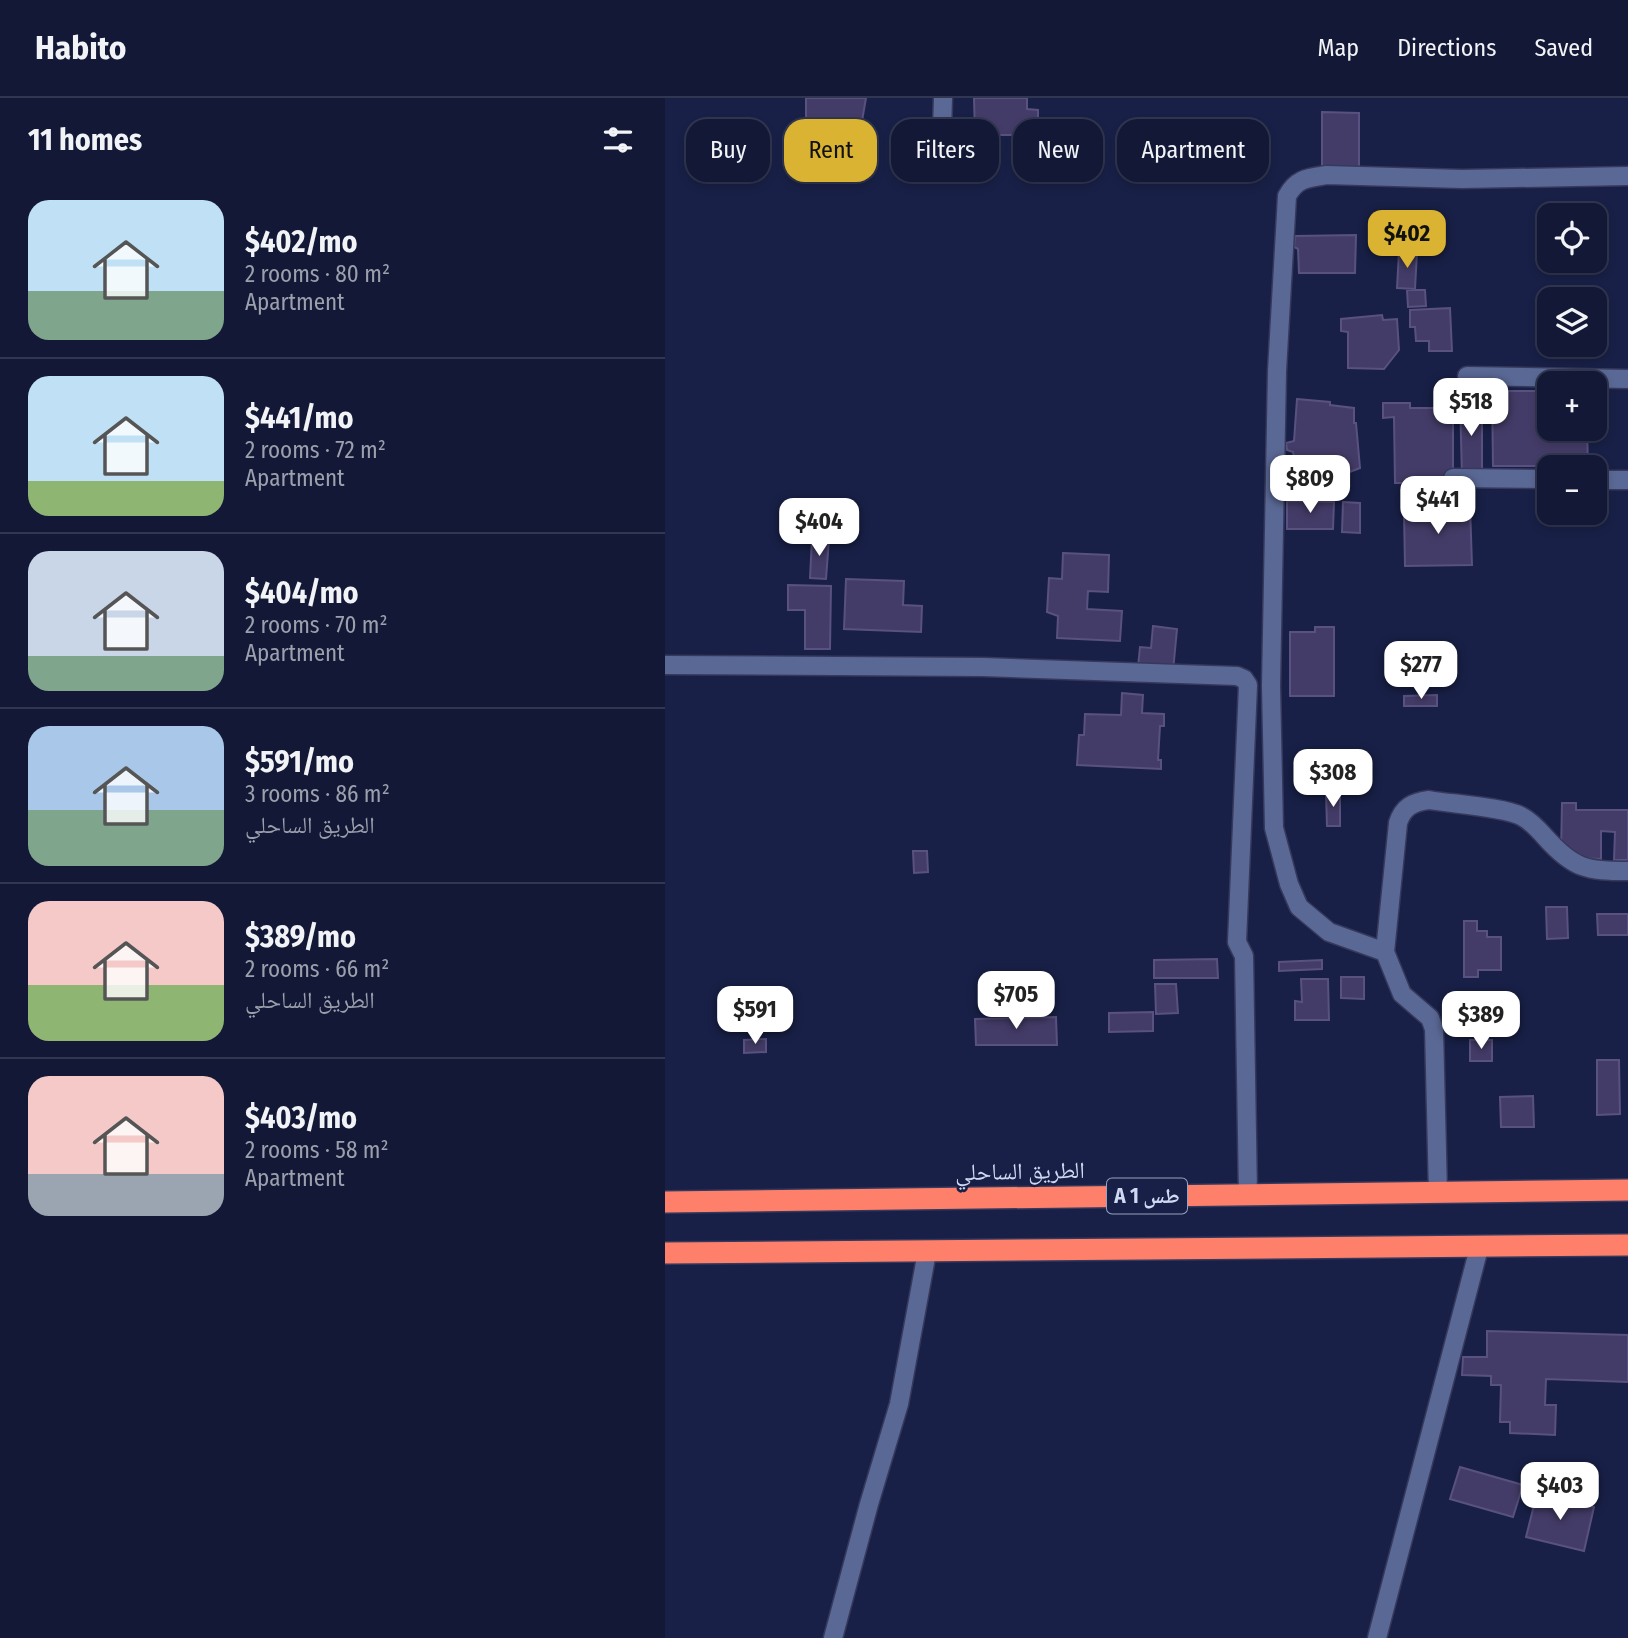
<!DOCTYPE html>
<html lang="en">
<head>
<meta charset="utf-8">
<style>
  :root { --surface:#121835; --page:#1b213d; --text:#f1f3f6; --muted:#9ca0ad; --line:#313750; --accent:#dab333 }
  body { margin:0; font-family:"Fira Sans Condensed","Noto Naskh Arabic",sans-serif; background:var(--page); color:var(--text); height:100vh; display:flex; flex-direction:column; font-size:26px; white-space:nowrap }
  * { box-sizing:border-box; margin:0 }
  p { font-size:23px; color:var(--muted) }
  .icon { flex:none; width:38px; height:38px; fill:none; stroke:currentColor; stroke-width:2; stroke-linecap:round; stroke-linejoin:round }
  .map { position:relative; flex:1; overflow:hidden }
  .sheet { display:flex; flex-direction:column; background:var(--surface); width:665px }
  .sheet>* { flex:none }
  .hud { position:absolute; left:21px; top:21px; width:665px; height:63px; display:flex; gap:14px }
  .tools { position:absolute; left:872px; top:105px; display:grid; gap:14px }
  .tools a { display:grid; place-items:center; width:70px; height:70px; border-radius:14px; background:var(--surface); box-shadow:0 4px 10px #0003,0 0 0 2px var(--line); font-size:35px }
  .price { position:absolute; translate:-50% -60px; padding:0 16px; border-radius:14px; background:#fff; color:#222; font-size:23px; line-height:46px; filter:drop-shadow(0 2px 4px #0008) }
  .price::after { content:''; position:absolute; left:50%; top:42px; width:21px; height:16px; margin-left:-10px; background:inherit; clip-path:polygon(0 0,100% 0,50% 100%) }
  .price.on { background:var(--accent); color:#111 }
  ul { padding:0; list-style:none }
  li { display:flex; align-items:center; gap:21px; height:175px; padding:0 28px }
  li+li { border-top:2px solid var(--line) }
  li span { display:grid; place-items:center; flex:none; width:196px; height:140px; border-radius:21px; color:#555 }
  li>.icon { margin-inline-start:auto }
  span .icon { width:84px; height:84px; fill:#fffc; stroke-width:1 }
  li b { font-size:30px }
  h2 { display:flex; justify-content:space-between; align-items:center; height:84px; padding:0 28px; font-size:30px }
  .chip { padding:0 24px; border-radius:21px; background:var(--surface); box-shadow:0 4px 10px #0003,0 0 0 2px var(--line); font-size:24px; line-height:63px }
  .chip.on { background:var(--accent); color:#111 }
  header { display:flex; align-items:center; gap:42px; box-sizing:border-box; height:98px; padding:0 35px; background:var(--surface); border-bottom:2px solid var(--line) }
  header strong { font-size:33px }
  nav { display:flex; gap:38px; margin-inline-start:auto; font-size:24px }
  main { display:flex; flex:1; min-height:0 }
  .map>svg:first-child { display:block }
</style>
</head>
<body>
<header>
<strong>Habito</strong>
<nav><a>Map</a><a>Directions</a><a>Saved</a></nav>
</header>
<main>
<section class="sheet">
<h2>11 homes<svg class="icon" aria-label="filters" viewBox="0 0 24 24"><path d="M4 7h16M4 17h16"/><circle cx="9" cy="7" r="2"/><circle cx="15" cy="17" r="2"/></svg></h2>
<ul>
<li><span style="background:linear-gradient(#bfe0f5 65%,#7fa58c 0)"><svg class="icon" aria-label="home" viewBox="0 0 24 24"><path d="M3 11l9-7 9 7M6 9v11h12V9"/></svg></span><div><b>$402/mo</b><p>2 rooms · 80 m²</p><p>Apartment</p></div></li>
<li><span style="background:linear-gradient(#bfe0f5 75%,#8fb573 0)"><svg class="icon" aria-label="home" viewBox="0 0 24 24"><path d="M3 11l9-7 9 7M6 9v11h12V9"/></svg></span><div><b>$441/mo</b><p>2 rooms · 72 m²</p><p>Apartment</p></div></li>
<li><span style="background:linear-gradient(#c9d6e8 75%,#7fa58c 0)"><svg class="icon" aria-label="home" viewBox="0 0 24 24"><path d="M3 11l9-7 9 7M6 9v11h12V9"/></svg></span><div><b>$404/mo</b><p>2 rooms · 70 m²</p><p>Apartment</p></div></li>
<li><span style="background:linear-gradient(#a9c7e8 60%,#7fa58c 0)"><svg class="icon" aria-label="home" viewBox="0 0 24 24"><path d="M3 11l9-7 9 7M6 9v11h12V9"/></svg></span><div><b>$591/mo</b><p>3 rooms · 86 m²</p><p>الطريق الساحلي</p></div></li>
<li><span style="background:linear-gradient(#f6c9c9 60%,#8fb573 0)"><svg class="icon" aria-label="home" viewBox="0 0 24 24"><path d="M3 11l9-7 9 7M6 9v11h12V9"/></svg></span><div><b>$389/mo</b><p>2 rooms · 66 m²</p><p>الطريق الساحلي</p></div></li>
<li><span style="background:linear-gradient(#f6c9c9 70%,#9aa5b1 0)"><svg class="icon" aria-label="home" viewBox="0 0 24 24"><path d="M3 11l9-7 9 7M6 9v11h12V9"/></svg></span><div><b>$403/mo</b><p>2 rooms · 58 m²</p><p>Apartment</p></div></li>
</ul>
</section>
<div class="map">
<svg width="963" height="1540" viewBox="0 0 963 1540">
  <rect width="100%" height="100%" fill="#182047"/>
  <path fill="#443c68" stroke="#59517f" stroke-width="2" d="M141 0H201L197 23H141Z
    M309 0H362V11L373 12V37H310Z
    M657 14 694 15V71H657Z
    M691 137 690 175H634L633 151 629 149 630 138Z
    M734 153 752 154 750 191 732 190Z
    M742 192H760L761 208 743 209Z
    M785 210 787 253H764V243H751L750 229H745V212Z
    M717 217 718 222 732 221 734 252 719 271 683 270V234L676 233V221Z
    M929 292H941V313H929Z
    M827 293H884V331H922L923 368H828Z
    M795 300H813V306H817V380H797Z
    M632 301 665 304V307L689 310V325H691L695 370 677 377 672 375 671 380H660L658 375 632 373 628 354 622 352 621 345 629 343Z
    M718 305H745V310H788V385H730L729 319 718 320Z
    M622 403 669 404 668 431H622Z
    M678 404 695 405V435L677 434Z
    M805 408 807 467 740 468 739 415H747V409Z
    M147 440 164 441 161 481 145 480Z
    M398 455 444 457 443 494 423 493 422 511 457 513 455 543 392 540 393 518 382 514 384 480 397 481Z
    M181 481 239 483 238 507 257 508 256 534 179 531Z
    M123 487 166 488 165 551H140V512H123Z
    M488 528 512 531 508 573 473 569 475 549 486 550Z
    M650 529H669V598H625V534H650Z
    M457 595 478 597 477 615 499 616V628H495L493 662H496V671L412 667 414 637H419L420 616 456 617Z
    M772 597V608H739V598Z
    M661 695H675V728H662Z
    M897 705H911V712H963V762H949L950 734 936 733V761L914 760V756H896Z
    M248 753H262L263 774 249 775Z
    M881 809H902L903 840 882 841Z
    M932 816H963V837H933Z
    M799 823H812V833H822V839H836V872H813V879H799Z
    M552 861 553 880H489V862Z
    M657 862V871L614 873V864Z
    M676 879H699V901L676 900Z
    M636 881H663L664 922H630V903L637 904Z
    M490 886H511L513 915 491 916Z
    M488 914V933L444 934V915Z
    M391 919 392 947H311L310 921Z
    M101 941V954L79 955V942Z
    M805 942H827V963H805Z
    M932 962H954L955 1016 932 1017Z
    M868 998 869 1029H836L835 999Z
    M822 1233 963 1237V1284L881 1281 880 1307H891L890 1337 845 1335V1324H835L836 1287H826V1278L797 1277 798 1259H822Z
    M795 1369 858 1387 848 1419 785 1401Z
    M872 1395 929 1409 919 1453 861 1439Z"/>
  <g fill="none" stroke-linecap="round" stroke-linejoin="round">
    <defs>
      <path id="minor" d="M277 33 278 0
        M802 278 963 281
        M788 380 884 381
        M929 382H963
        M0 567 318 569 572 578 579 581 583 587 572 844 579 858 583 1097
        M720 854 733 725C738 709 748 704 764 702 787 706 838 709 856 718 866 723 874 732 881 740 909 771 922 773 963 773
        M773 1095 769 931 765 920 737 896 720 854 664 834 634 809 624 786 609 730 606 588 612 273 622 98C632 80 643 80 662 77L797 81 963 78
        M168 1540 204 1406 234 1306 262 1154
        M712 1540 814 1150"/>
      <path id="highway" d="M0 1104 963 1092
        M0 1155 963 1147"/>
    </defs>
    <use href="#minor" stroke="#36395c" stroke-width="21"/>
    <use href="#highway" stroke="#36395c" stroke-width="24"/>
    <use href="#minor" stroke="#5a6895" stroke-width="18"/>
    <use href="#highway" stroke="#fe806b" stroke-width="21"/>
  </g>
  <g text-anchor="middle" stroke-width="5" stroke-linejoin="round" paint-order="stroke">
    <rect fill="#182047" stroke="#99a2bf" stroke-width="2" x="442" y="1080.5" width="80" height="35" rx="5"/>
    <g font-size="21" font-weight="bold" fill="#d0d9f2">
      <text x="482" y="1105">A 1 طس</text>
    </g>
    <g font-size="23" fill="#d0d9f2" stroke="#182047">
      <text transform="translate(355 1073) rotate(-1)" y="8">الطريق الساحلي</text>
    </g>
  </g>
</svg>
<div class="tools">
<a><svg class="icon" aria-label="locate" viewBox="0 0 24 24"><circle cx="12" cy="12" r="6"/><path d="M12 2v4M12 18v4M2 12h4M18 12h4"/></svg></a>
<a><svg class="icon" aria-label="layers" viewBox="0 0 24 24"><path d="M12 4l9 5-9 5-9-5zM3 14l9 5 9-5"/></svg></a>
<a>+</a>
<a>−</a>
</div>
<b class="price on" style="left:742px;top:172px">$402</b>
<b class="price" style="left:806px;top:340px">$518</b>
<b class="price" style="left:645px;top:417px">$809</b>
<b class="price" style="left:773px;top:438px">$441</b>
<b class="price" style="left:154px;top:460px">$404</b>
<b class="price" style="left:756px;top:603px">$277</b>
<b class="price" style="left:668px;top:711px">$308</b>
<b class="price" style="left:351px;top:933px">$705</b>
<b class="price" style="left:90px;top:948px">$591</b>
<b class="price" style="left:816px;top:953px">$389</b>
<b class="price" style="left:895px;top:1424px">$403</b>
<div class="hud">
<a class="chip">Buy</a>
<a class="chip on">Rent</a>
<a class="chip">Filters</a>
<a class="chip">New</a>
<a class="chip">Apartment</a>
</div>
</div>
</main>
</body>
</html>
